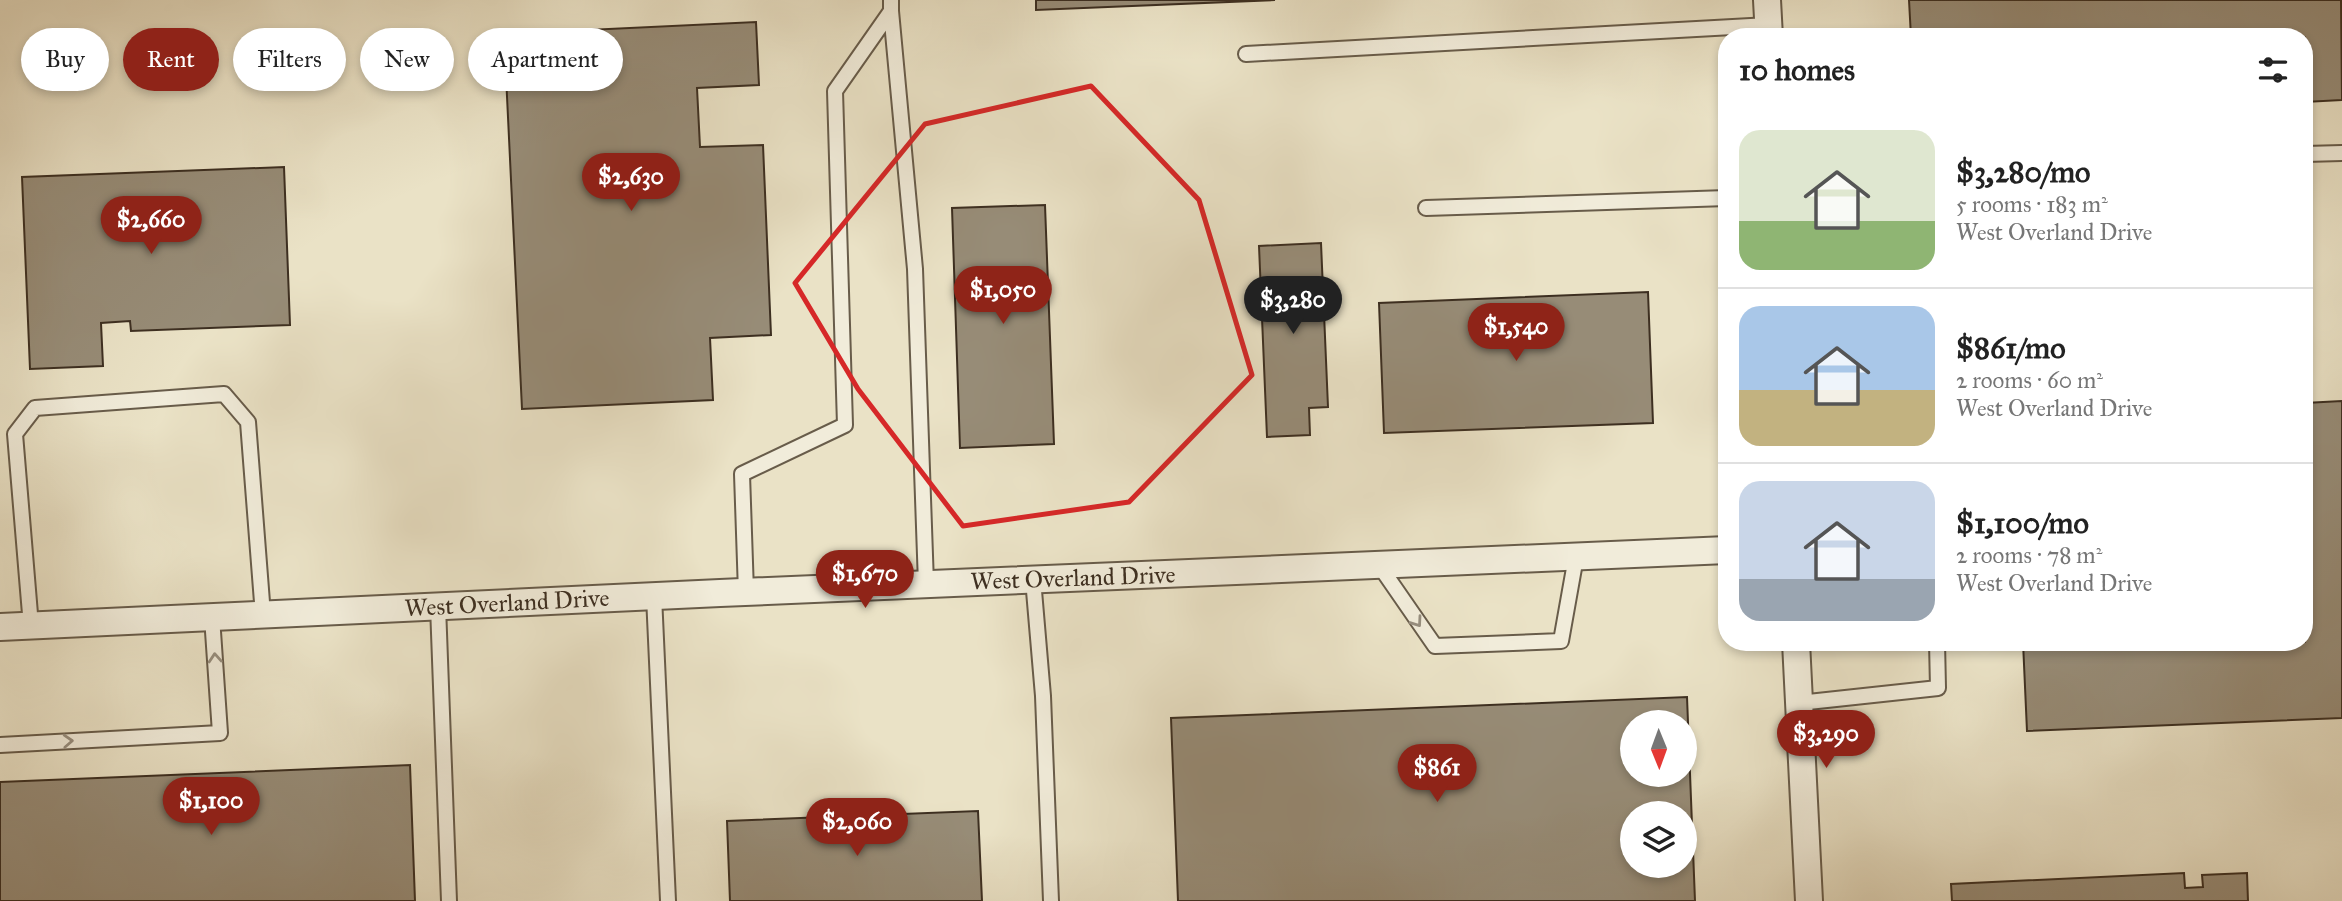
<!DOCTYPE html>
<html lang="en">
<head>
<meta charset="utf-8">
<style>
  :root { --surface:#fff; --page:#f6f6f6; --text:#222; --muted:#767676; --line:#e0e0e0; --accent:#8f2418 }
  body { margin:0; font-family:"IM FELL Great Primer",serif; background:var(--page); color:var(--text); height:100vh; display:flex; flex-direction:column; font-size:26px; white-space:nowrap }
  * { box-sizing:border-box; margin:0 }
  p { font-size:23px; color:var(--muted) }
  .icon { flex:none; width:38px; height:38px; fill:none; stroke:currentColor; stroke-width:2; stroke-linecap:round; stroke-linejoin:round }
  .map { position:relative; flex:1; overflow:hidden }
  .drawer { position:absolute; left:1718px; top:28px; width:595px; height:623px; display:flex; flex-direction:column; background:var(--surface); border-radius:28px; box-shadow:0 4px 10px #0003 }
  .drawer>* { flex:none }
  .top-card { position:absolute; left:21px; top:28px; width:665px; height:63px; display:flex; gap:14px }
  .needle { width:46px; rotate:179deg }
  .controls { position:absolute; left:1620px; top:710px; display:grid; gap:14px }
  .controls a { display:grid; place-items:center; width:77px; height:77px; border-radius:50%; background:var(--surface); box-shadow:0 4px 10px #0003; font-size:35px }
  .price { position:absolute; translate:-50% -60px; padding:0 16px; border-radius:24px; background:var(--accent); color:#fff; font-size:23px; line-height:46px; filter:drop-shadow(0 2px 4px #0008) }
  .price::after { content:''; position:absolute; left:50%; top:42px; width:21px; height:16px; margin-left:-10px; background:inherit; clip-path:polygon(0 0,100% 0,50% 100%) }
  .price.current { background:#222; color:#fff }
  ul { padding:0; list-style:none }
  li { display:flex; align-items:center; gap:21px; height:175px; padding:0 21px }
  li+li { border-top:2px solid var(--line) }
  li span { display:grid; place-items:center; flex:none; width:196px; height:140px; border-radius:21px; color:#555 }
  li>.icon { margin-inline-start:auto }
  span .icon { width:84px; height:84px; fill:#fffc; stroke-width:1 }
  li b { font-size:30px }
  h2 { display:flex; justify-content:space-between; align-items:center; height:84px; padding:0 21px; font-size:30px }
  .chip { padding:0 24px; border-radius:32px; background:var(--surface); box-shadow:0 4px 10px #0003; font-size:24px; line-height:63px }
  .chip.current { background:var(--accent); color:#fff }
  .map>svg:first-child { display:block }
</style>
</head>
<body>
<div class="map">
<svg width="2342" height="901" viewBox="0 0 2342 901">
  <rect width="100%" height="100%" fill="#eae2c6"/>
  <filter id="stains"><feTurbulence type="fractalNoise" baseFrequency=".00286" numOctaves="4"/><feColorMatrix values="0 0 0 0 .2 0 0 0 0 .09 0 0 0 0 .02 0 0 0 .5 -.17"/></filter>
  <radialGradient id="worn" r=".72"><stop offset=".6" stop-color="#630" stop-opacity="0"/><stop offset="1" stop-color="#630" stop-opacity=".3"/></radialGradient>
  <path fill="#978c77" stroke="#3d2f21" stroke-width="2" fill-rule="evenodd" d="M1036 0H1275L1036 10Z
    M1909 0H2341L2342 100 2305 102V37H1911Z
    M756 22 759 85 697 88 700 147 763 145 771 335 710 338 713 400 522 409 504 34Z
    M284 167 290 325 131 331 130 321 101 323 103 366 30 369 22 177Z
    M1045 205 1054 444 960 448 952 208Z
    M1321 243 1328 407 1309 408 1310 435 1267 437 1259 246Z
    M1648 292 1653 423 1384 433 1379 303Z
    M2342 401V718L2027 731 2023 642H2305V403Z
    M1687 697 1695 901H1178L1171 718ZM1633 723H1685V775H1633ZM1633 814H1685V866H1633Z
    M410 765 415 901H0V782Z
    M978 811 982 901H730L727 821Z
    M2184 873 2185 888 2203 887 2202 875 2247 873 2248 901H1952L1951 884Z"/>
  <g fill="none" stroke-linecap="round" stroke-linejoin="round">
    <defs>
      <path id="service" d="M891 11 915 269 926 584
        M1246 54 1769 25
        M2305 154 2342 153
        M1426 208 1727 198
        M1379 565 1435 646 1561 641 1576 557
        M1033 579 1043 696 1051 901
        M746 592 742 474 845 425 835 91 891 11V0
        M654 596 668 901
        M438 606 449 901
        M31 626 15 434 35 408 224 394 248 422 263 615
        M1799 703 1938 688 1937 642
        M0 745 220 733 212 617"/>
      <path id="minor" d="M1767 0 1769 37
        M0 627 720 593 1727 550
        M1796 642 1809 901"/>
    </defs>
    <use href="#service" stroke="#685c4a" stroke-width="18"/>
    <use href="#minor" stroke="#685c4a" stroke-width="30"/>
    <use href="#service" stroke="#f1ecda" stroke-width="14"/>
    <use href="#minor" stroke="#f1ecda" stroke-width="26"/>
  </g>
  <defs><path id="oneway-chevron" d="M-2-3.5L2.5 0L-2 3.5" fill="none" stroke-width="1.6" stroke-linecap="round" stroke-linejoin="round" transform="scale(1.75)"/></defs>
  <g stroke="#978e7e">
    <use href="#oneway-chevron" transform="translate(1417 622) rotate(55)"/>
    <use href="#oneway-chevron" transform="translate(215 658) rotate(-94)"/>
    <use href="#oneway-chevron" transform="translate(68 741) rotate(-3)"/>
  </g>
  <path fill="none" stroke="#d62828" stroke-width="5" stroke-linejoin="round" d="M1091 86 1199 200 1252 375 1129 502 963 526 858 389 795 283 925 124Z"/>
  <g text-anchor="middle" stroke-width="5" stroke-linejoin="round" paint-order="stroke">
    <g font-size="24" fill="#3d2f21" stroke="#f1ecda">
      <text transform="translate(1073 578) rotate(-2)" y="8">West Overland Drive</text>
      <text transform="translate(507 603) rotate(-3)" y="8">West Overland Drive</text>
    </g>
  </g>
  <rect width="100%" height="100%" filter="url(#stains)"/>
  <rect width="100%" height="100%" fill="url(#worn)"/>
</svg>
<div class="controls">
<a><svg class="needle" viewBox="-14 -14 28 28"><path d="M0-13l5 13h-10z" fill="#e53935"/><path d="M0 13l5-13h-10z" fill="#767676"/></svg></a>
<a><svg class="icon" aria-label="layers" viewBox="0 0 24 24"><path d="M12 4l9 5-9 5-9-5zM3 14l9 5 9-5"/></svg></a>
</div>
<b class="price" style="left:631px;top:213px">$2,630</b>
<b class="price" style="left:151px;top:256px">$2,660</b>
<b class="price" style="left:1003px;top:326px">$1,050</b>
<b class="price current" style="left:1293px;top:336px">$3,280</b>
<b class="price" style="left:1516px;top:363px">$1,540</b>
<b class="price" style="left:865px;top:610px">$1,670</b>
<b class="price" style="left:1826px;top:770px">$3,290</b>
<b class="price" style="left:1437px;top:804px">$861</b>
<b class="price" style="left:211px;top:837px">$1,100</b>
<b class="price" style="left:857px;top:858px">$2,060</b>
<div class="top-card">
<a class="chip">Buy</a>
<a class="chip current">Rent</a>
<a class="chip">Filters</a>
<a class="chip">New</a>
<a class="chip">Apartment</a>
</div>
<section class="drawer">
<h2>10 homes<svg class="icon" aria-label="filters" viewBox="0 0 24 24"><path d="M4 7h16M4 17h16"/><circle cx="9" cy="7" r="2"/><circle cx="15" cy="17" r="2"/></svg></h2>
<ul>
<li><span style="background:linear-gradient(#dfe7d0 65%,#8fb573 0)"><svg class="icon" aria-label="home" viewBox="0 0 24 24"><path d="M3 11l9-7 9 7M6 9v11h12V9"/></svg></span><div><b>$3,280/mo</b><p>5 rooms · 183 m²</p><p>West Overland Drive</p></div></li>
<li><span style="background:linear-gradient(#a9c7e8 60%,#c2b280 0)"><svg class="icon" aria-label="home" viewBox="0 0 24 24"><path d="M3 11l9-7 9 7M6 9v11h12V9"/></svg></span><div><b>$861/mo</b><p>2 rooms · 60 m²</p><p>West Overland Drive</p></div></li>
<li><span style="background:linear-gradient(#c9d6e8 70%,#9aa5b1 0)"><svg class="icon" aria-label="home" viewBox="0 0 24 24"><path d="M3 11l9-7 9 7M6 9v11h12V9"/></svg></span><div><b>$1,100/mo</b><p>2 rooms · 78 m²</p><p>West Overland Drive</p></div></li>
</ul>
</section>
</div>
</body>
</html>
